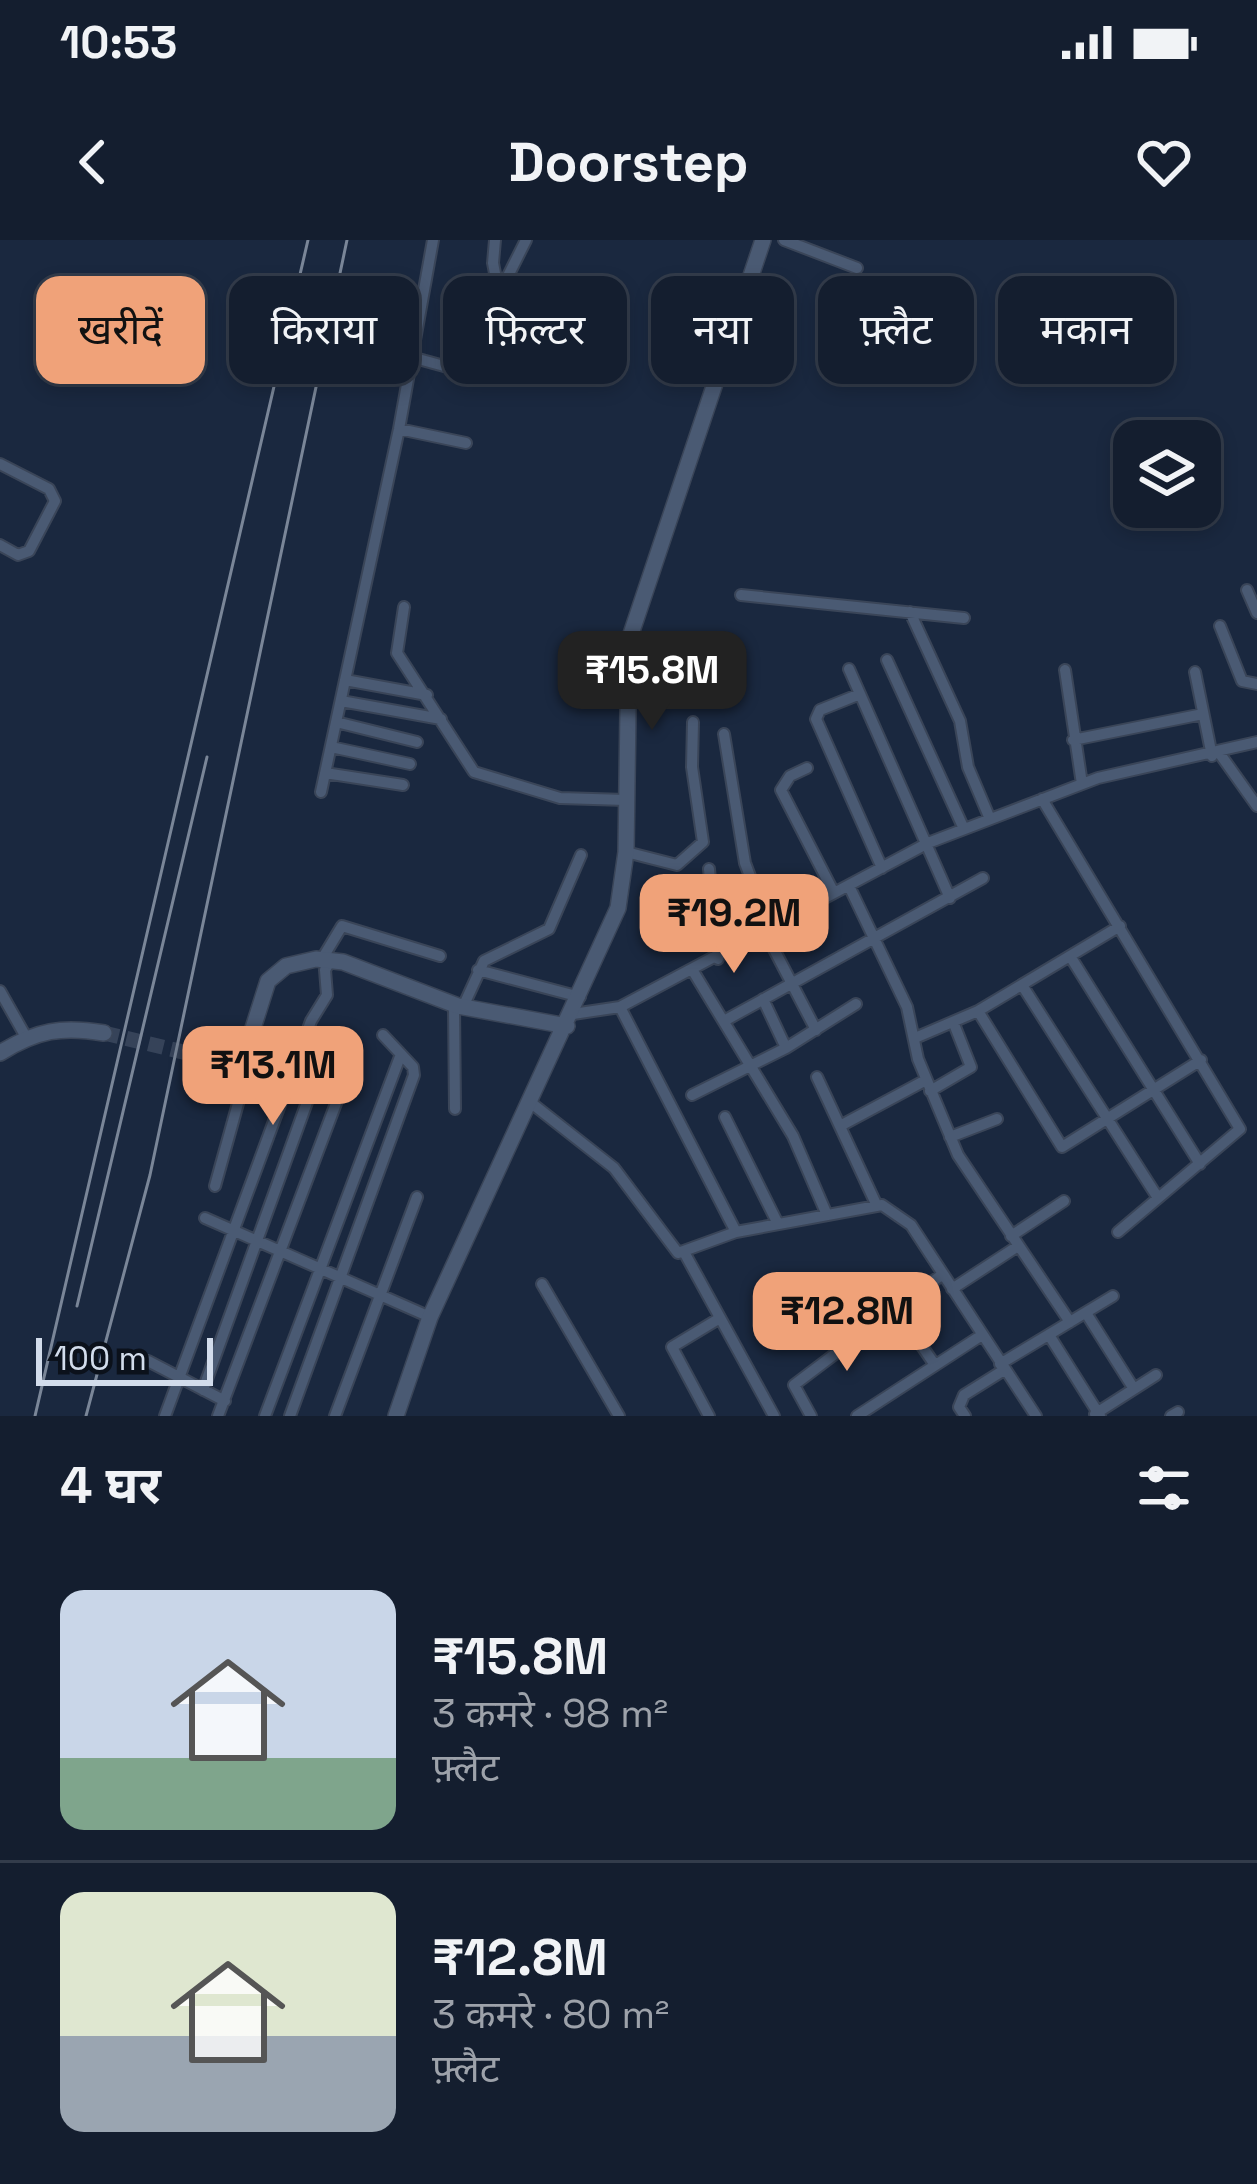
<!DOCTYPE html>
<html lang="hi">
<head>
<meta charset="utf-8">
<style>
  :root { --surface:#141e2f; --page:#212b3b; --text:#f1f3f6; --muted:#9da2aa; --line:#333c4b; --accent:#f0a279 }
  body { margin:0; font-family:"Space Grotesk","Noto Sans Devanagari",sans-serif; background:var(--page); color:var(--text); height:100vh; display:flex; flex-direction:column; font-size:45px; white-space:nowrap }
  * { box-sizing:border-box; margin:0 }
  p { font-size:39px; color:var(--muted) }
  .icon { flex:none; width:66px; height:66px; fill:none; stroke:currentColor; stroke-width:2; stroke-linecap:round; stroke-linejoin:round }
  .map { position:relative; height:1176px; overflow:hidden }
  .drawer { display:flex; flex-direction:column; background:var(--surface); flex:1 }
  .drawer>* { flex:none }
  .hud { position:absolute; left:36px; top:36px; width:1185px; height:108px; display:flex; gap:24px }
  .controls { position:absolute; left:1113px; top:180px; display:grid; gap:24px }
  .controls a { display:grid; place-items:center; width:108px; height:108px; border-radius:24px; background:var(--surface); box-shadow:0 6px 18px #0003,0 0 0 3px var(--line); font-size:60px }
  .scale { position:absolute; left:36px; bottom:30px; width:177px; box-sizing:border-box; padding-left:12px; border:6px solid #d2dceb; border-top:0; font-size:33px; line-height:42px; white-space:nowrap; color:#d2dceb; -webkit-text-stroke:9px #0b111b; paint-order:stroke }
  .price { position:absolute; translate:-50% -102px; padding:0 27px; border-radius:24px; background:var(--accent); color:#111; font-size:39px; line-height:78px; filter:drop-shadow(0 3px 6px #0008) }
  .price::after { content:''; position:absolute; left:50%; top:72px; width:36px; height:27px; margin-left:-18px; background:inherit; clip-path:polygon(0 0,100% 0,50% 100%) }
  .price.on { background:#222; color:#fff }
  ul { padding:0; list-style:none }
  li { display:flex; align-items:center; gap:36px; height:300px; padding:0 60px }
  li+li { border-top:3px solid var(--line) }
  li span { display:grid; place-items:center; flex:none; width:336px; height:240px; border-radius:24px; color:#555 }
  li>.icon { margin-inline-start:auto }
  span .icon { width:144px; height:144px; fill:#fffc; stroke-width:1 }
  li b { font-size:51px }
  h2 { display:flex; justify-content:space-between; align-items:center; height:144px; padding:0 60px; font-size:51px }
  .pill { padding:0 42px; border-radius:24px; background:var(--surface); box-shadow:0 6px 18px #0003,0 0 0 3px var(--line); font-size:42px; line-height:108px }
  .pill.on { background:var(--accent); color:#111 }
  .status { display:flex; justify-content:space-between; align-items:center; height:84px; padding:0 60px; background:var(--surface); direction:ltr }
  .status svg { height:33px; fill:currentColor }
  header { display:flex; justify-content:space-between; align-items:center; height:156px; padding:0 60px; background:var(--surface); font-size:54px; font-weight:800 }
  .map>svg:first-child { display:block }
</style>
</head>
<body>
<div class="status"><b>10:53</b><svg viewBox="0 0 49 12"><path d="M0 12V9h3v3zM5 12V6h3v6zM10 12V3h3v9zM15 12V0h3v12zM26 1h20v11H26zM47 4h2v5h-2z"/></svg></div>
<header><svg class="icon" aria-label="back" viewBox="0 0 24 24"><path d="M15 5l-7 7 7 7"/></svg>Doorstep<svg class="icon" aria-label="heart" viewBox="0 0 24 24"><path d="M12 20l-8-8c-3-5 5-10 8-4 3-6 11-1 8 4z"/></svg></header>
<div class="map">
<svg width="1257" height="1176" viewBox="0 0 1257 1176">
  <rect width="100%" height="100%" fill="#1a283f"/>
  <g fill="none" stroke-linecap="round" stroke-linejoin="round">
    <path stroke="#364359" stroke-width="15" stroke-dasharray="15 8" stroke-linecap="butt" d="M104 793 212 819"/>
    <defs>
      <path id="street" d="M784 0 857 28
        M499 54 526 0
        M411 117 466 132 480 125 499 54 493 23 495 0
        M399 189 466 203
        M0 224 49 249 55 261 29 311 18 315 0 305
        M1247 350 1257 373
        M741 355 964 378
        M404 367 397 413 474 532 560 558 626 560
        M910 372 960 481 968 527 990 579
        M1220 386 1242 441 1257 444
        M887 420 964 589
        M849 429 950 658
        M1065 430 1082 544
        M1195 432 1212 516
        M345 440 427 455
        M860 454 820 470 816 479 882 628
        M341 461 441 479
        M336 482 417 502
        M724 494 745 623 770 689
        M1073 500 1203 474
        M331 507 410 524
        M1220 514 1257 566
        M807 528 790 536 781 550 834 653
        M325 533 403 545
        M321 552 399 189 433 0
        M1042 559 1240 889 1118 992
        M626 612 677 625 703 602 692 527 693 482
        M709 629 718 719
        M849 646 907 767 918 819 958 915 1070 1082
        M765 692 816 790
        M1070 716 1200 924
        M322 719 342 686 440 716
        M478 730 580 757
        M693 731 793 896 827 975
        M1022 745 1158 958
        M0 751 26 797
        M763 759 786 808
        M454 765 455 869
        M463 767 484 721 549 689 581 615
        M620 767 736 992
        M978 771 1062 907 1201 820
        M573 774 620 767 928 603 1098 538 1257 502
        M724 781 983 638
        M915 798 978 771 1120 686
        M817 837 877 966
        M930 851 971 827 954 784
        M692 855 786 808 856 764
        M530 862 614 928 678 1013 736 992 882 965 911 985 1036 1176
        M725 877 778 984
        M840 886 926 840
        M950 897 997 879
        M215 946 247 831 248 804
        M205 978 430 1077
        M1011 996 1064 961
        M684 1012 774 1176
        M876 1040 935 1125
        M542 1044 619 1176
        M952 1049 1018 1006
        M896 1068 943 1034
        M1086 1073 1134 1149
        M1049 1095 1100 1176
        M148 1121 225 1161
        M1000 1124 1113 1056
        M203 1150 332 793
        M1095 1174 1156 1135
        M165 1176 311 781 327 755 325 730 331 719
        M218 1176 355 813
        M265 1176 401 814
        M290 1176 414 835 413 827 383 795
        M335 1176 417 957
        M709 1176 672 1107 720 1078
        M811 1176 794 1145 868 1089
        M857 1176 982 1095
        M965 1176 959 1167 964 1155 1004 1130
        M1171 1176 1178 1172"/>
      <path id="secondary" d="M0 813C37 790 62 786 104 793
        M212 819 228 821 248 804 268 741 286 726 316 719 343 722 458 766 567 786
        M396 1176 430 1077 618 668 626 612 629 400 763 0"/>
    </defs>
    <use href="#street" stroke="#3a4558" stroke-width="14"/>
    <use href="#secondary" stroke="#3a4558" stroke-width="18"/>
    <use href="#street" stroke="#4a5a73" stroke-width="10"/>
    <use href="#secondary" stroke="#4a5a73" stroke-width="15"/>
    <path stroke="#7a8698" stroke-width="3" d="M77 1066 207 517
      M35 1176C123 783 220 393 308 0
      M86 1176 150 935 347 0"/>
  </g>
</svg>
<div class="controls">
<a><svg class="icon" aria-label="layers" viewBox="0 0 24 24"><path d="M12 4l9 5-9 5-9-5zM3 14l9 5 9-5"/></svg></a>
</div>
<div class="scale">100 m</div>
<b class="price on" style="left:652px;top:493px">₹15.8M</b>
<b class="price" style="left:734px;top:736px">₹19.2M</b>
<b class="price" style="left:273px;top:888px">₹13.1M</b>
<b class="price" style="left:847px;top:1134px">₹12.8M</b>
<div class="hud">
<a class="pill on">खरीदें</a>
<a class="pill">किराया</a>
<a class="pill">फ़िल्टर</a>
<a class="pill">नया</a>
<a class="pill">फ़्लैट</a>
<a class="pill">मकान</a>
</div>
</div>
<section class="drawer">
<h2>4 घर<svg class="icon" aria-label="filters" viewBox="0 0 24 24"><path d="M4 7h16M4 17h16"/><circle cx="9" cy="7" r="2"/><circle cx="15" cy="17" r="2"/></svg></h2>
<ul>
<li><span style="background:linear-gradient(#c9d6e8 70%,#7fa58c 0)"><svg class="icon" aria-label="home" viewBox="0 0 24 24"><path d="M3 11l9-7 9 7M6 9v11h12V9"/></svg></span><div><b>₹15.8M</b><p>3 कमरे · 98 m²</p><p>फ़्लैट</p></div></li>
<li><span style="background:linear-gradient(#dfe7d0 60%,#9aa5b1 0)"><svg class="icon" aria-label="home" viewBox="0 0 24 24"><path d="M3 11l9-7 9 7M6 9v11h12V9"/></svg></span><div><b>₹12.8M</b><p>3 कमरे · 80 m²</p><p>फ़्लैट</p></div></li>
</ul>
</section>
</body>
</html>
